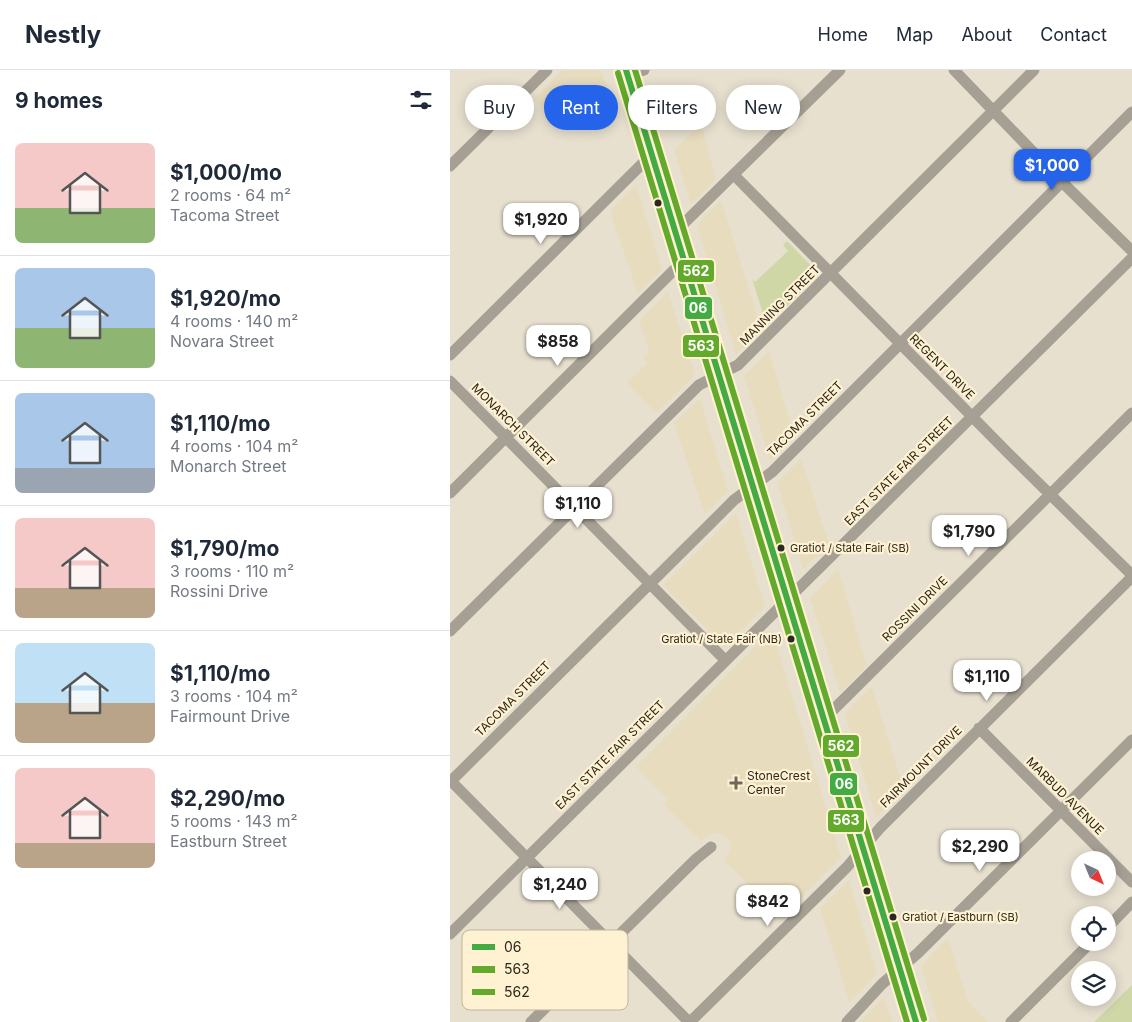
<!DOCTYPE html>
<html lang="en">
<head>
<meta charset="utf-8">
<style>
  :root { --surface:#fff; --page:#f2f2f3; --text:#1f2937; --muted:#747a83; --line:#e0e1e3; --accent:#2563eb }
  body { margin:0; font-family:Inter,sans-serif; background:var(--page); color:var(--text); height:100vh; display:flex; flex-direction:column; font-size:19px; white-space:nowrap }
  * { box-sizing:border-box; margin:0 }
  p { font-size:16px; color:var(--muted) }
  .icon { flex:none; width:28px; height:28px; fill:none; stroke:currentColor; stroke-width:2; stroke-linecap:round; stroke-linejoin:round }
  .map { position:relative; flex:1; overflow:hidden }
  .details { display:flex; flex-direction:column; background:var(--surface); width:450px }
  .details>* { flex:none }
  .guide { position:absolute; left:15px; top:15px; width:475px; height:45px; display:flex; gap:10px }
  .needle { width:32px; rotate:137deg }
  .controls { position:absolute; left:621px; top:781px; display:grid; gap:10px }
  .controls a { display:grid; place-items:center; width:45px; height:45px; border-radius:50%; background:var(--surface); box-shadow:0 2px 12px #0003; font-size:25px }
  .price { position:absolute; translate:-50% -42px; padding:0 11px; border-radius:10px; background:#fff; color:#222; font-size:16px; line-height:32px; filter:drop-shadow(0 1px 2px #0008) }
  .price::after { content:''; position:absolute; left:50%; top:30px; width:15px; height:11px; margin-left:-8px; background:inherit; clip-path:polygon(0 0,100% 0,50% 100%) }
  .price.on { background:var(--accent); color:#fff }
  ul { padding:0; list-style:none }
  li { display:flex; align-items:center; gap:15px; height:125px; padding:0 15px }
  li+li { border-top:1px solid var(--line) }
  li span { display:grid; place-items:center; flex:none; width:140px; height:100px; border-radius:8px; color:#555 }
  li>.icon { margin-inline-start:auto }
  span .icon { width:60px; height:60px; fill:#fffc; stroke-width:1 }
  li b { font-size:21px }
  h2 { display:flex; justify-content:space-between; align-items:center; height:60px; padding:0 15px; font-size:21px }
  .pill { padding:0 18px; border-radius:22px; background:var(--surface); box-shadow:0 2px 12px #0003; font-size:18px; line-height:45px }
  .pill.on { background:var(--accent); color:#fff }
  header { display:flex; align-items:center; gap:30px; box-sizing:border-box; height:70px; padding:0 25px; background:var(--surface); border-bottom:1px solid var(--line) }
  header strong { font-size:24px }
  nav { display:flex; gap:28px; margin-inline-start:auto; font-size:18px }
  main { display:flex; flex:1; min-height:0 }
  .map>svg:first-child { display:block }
</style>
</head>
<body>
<header>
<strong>Nestly</strong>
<nav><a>Home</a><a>Map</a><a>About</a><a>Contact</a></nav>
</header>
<main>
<section class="details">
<h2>9 homes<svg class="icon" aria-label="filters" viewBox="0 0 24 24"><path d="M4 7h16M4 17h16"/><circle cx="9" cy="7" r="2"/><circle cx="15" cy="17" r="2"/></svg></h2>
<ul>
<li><span style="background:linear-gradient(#f6c9c9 65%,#8fb573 0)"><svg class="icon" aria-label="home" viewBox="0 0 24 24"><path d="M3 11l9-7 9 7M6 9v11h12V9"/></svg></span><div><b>$1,000/mo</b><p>2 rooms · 64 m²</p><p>Tacoma Street</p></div></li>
<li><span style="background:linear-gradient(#a9c7e8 60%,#8fb573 0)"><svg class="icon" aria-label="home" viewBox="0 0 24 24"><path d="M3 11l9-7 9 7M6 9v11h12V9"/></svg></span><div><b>$1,920/mo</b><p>4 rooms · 140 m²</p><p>Novara Street</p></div></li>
<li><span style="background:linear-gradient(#a9c7e8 75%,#9aa5b1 0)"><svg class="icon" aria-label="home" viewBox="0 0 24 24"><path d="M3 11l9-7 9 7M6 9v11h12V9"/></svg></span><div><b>$1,110/mo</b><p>4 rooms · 104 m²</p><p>Monarch Street</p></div></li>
<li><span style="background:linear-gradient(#f6c9c9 70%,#b9a48a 0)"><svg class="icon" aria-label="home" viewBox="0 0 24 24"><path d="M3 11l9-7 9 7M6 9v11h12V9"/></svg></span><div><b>$1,790/mo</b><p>3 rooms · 110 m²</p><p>Rossini Drive</p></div></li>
<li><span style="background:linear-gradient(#bfe0f5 60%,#b9a48a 0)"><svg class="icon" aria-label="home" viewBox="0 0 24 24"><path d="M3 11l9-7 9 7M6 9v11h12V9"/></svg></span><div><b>$1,110/mo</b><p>3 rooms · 104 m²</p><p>Fairmount Drive</p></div></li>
<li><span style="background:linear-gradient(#f6c9c9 75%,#b9a48a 0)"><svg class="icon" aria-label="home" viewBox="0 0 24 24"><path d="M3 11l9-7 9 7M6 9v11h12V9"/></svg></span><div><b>$2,290/mo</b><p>5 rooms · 143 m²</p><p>Eastburn Street</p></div></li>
</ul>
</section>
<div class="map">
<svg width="682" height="952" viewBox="0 0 682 952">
  <rect width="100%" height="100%" fill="#e7e0cf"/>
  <path fill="#e7dcbe" d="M112 0H151L157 16 113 60 84 29Z
    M251 53 266 109 241 134 224 81Z
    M186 115 212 200 188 224 160 141Z
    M271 130 312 261 286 284 247 155Z
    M218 222 245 305 206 343 177 313 198 293 193 288 199 282 189 250Z
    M319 281 344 366 320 390 294 306Z
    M250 329 278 421 255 445 224 353Z
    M351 388 379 474 353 499 327 413Z
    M286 443 315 537 275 577 213 515Z
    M388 499 417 596 390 622 360 528Z
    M322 560 391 787 332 847 274 791 280 782V772L277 768 270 764 264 763 259 764 251 771 214 735 218 730 186 697Z
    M422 617 454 720 426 747 395 643Z
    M399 810 427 904 399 932 370 838Z
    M498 868 518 931 538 952H488L471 896Z
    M434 927 442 952H410Z"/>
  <path fill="#cfd7a7" d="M337 171 369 204 317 256 302 209 305 212 338 181 333 175Z
    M682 915V952H644Z"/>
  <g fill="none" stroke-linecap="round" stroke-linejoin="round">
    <path stroke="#a6a094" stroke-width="11" d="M504 0 612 112 682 181
      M177 5 194 0
      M0 96 97 0
      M284 105 559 384 682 505
      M225 162 390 0
      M0 285 201 85
      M0 311 275 590
      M0 423 234 190
      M0 561 249 315 288 295 584 0
      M374 649 682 343
      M529 658 682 812
      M0 710 239 952
      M0 712 260 454 284 430 322 402 682 42
      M658 857 682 832
      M0 864 682 188
      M81 952 246 789 261 777
      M240 952 397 797 430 758 682 507
      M397 952 432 914 468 883 682 670
      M561 952 641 872"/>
    <path stroke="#a9a393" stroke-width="14" d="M176 0 466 952"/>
    <defs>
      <path id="bus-1" d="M176 0 466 952"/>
      <path id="bus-2" d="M168 3 457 952"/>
      <path id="bus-3" d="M185 0 474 949"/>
    </defs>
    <use href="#bus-1" stroke="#fff2d2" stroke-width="10"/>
    <use href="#bus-2" stroke="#fff2d2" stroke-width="10"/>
    <use href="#bus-3" stroke="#fff2d2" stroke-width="10"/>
    <use href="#bus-1" stroke="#44aa42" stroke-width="6"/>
    <use href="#bus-2" stroke="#63a92b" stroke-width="6"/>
    <use href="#bus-3" stroke="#63a92b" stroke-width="6"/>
  </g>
  <g fill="#2d281c" stroke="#fff2d2" stroke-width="2">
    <circle cx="208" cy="133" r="4.5"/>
    <circle cx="331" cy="478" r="4.5"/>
    <circle cx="341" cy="569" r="4.5"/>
    <circle cx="417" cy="821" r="4.5"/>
    <circle cx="443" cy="847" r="4.5"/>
  </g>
  <path fill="#6e685b" stroke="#fff2d2" stroke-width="2" d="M283.5 705.5h5v5h5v5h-5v5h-5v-5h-5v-5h5z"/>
  <g text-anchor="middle" stroke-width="4.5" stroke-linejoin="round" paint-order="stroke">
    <g font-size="11" fill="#2d281c" stroke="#fff2d2" text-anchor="start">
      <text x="340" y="482">Gratiot / State Fair (SB)</text>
      <text x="332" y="573" text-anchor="end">Gratiot / State Fair (NB)</text>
      <text x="452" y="851">Gratiot / Eastburn (SB)</text>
    </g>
    <g font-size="12" fill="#2d281c" stroke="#fff2d2">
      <text transform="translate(330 235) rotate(-45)" y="4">MANNING STREET</text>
      <text transform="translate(492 297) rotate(45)" y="4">REGENT DRIVE</text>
      <text transform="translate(355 349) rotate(-45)" y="4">TACOMA STREET</text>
      <text transform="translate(63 355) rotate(45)" y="4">MONARCH STREET</text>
      <text transform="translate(449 401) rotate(-45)" y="4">EAST STATE FAIR STREET</text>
      <text transform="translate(465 539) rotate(-45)" y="4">ROSSINI DRIVE</text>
      <text transform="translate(63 629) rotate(-45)" y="4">TACOMA STREET</text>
      <text transform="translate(160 685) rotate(-45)" y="4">EAST STATE FAIR STREET</text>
      <text transform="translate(471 697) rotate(-45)" y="4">FAIRMOUNT DRIVE</text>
      <text transform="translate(615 726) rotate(45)" y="4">MARBUD AVENUE</text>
    </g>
    <g font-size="12" fill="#2d281c" stroke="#fff2d2" text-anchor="start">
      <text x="297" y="710">StoneCrest<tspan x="297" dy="14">Center</tspan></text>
    </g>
  </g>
  <rect x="12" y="860" width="166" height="80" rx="8" fill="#fff2d2" stroke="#c0b59b" stroke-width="1"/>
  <rect x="22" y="874" width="23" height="6" fill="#44aa42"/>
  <rect x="22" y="896" width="23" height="7" fill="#63a92b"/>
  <rect x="22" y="919" width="23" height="6" fill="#63a92b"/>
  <g font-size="14" fill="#2d281c">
    <text x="54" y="882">06</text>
    <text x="54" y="904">563</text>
    <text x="54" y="927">562</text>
  </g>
  <g stroke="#fff2d2" stroke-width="2">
    <rect x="227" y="189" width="38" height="24" rx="5" fill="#63a92b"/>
    <rect x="234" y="226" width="29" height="24" rx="5" fill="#44aa42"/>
    <rect x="232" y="264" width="38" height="24" rx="5" fill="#63a92b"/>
    <rect x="372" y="664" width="38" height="24" rx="5" fill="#63a92b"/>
    <rect x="379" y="702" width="29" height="24" rx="5" fill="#44aa42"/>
    <rect x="377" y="739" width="38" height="24" rx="5" fill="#63a92b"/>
  </g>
  <g font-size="14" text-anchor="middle" font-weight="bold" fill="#fff">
    <text x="246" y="206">562</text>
    <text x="248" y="243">06</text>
    <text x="251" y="281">563</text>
    <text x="391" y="681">562</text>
    <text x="394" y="719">06</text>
    <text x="396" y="755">563</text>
  </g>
</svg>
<div class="controls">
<a><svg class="needle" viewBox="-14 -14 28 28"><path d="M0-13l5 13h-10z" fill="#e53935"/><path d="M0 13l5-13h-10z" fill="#747a83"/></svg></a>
<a><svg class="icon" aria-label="locate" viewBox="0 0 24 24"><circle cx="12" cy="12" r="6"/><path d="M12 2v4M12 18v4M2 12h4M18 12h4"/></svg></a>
<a><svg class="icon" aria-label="layers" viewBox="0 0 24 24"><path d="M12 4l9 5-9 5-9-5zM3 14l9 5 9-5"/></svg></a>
</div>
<b class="price on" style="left:602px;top:121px">$1,000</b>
<b class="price" style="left:91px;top:175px">$1,920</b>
<b class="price" style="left:108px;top:297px">$858</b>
<b class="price" style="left:128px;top:459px">$1,110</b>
<b class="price" style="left:519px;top:487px">$1,790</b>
<b class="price" style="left:537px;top:632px">$1,110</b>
<b class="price" style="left:530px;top:802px">$2,290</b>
<b class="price" style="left:110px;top:840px">$1,240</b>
<b class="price" style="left:318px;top:857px">$842</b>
<div class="guide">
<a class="pill">Buy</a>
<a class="pill on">Rent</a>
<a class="pill">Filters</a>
<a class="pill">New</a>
</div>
</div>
</main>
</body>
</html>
